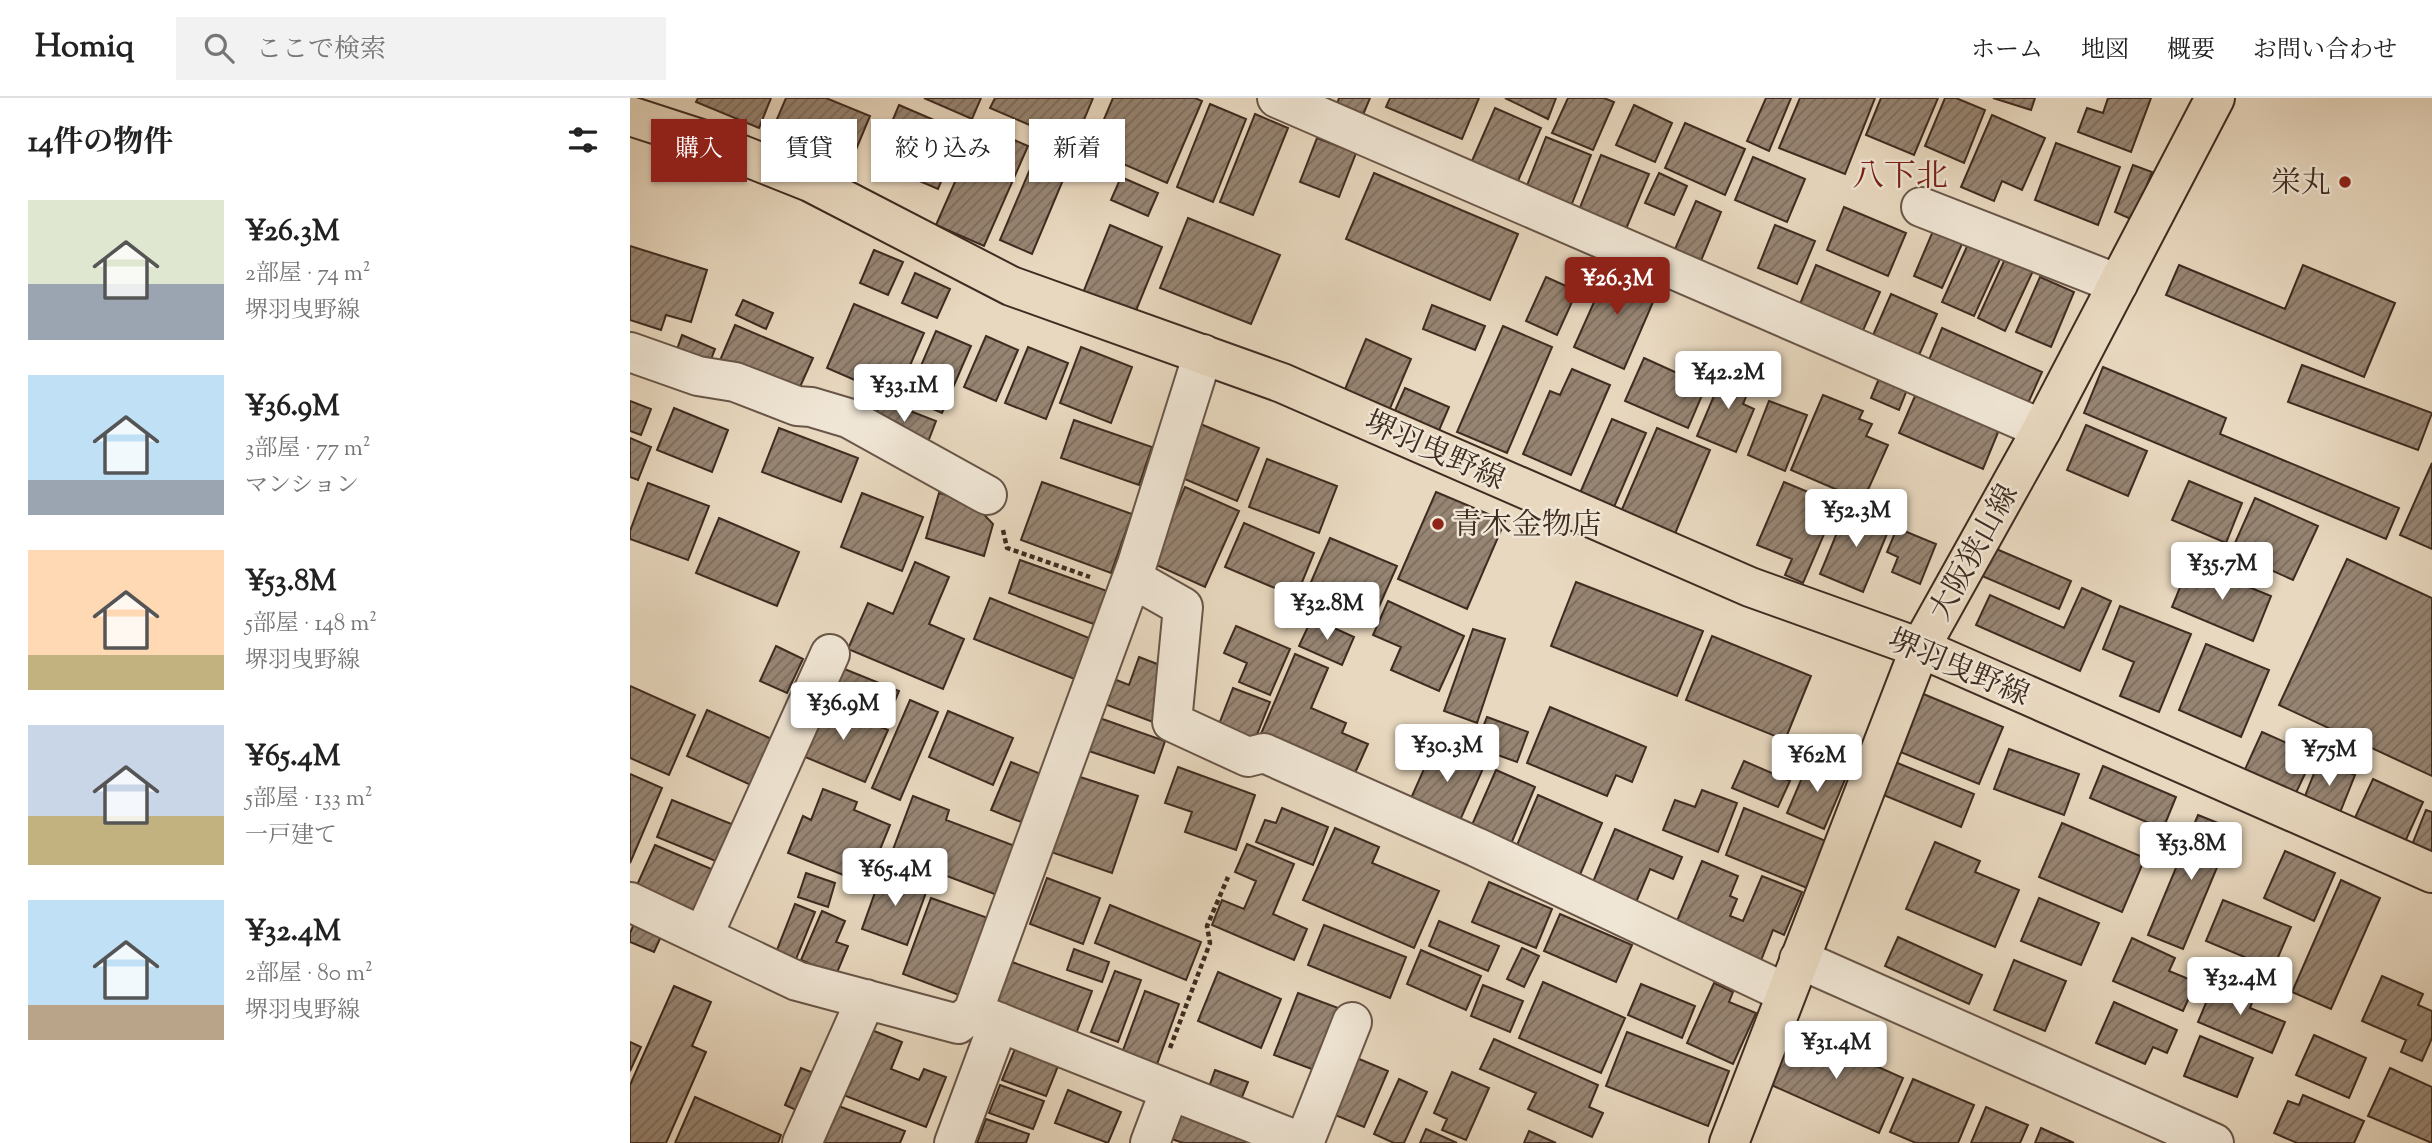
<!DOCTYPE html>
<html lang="ja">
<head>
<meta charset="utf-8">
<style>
  :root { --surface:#fff; --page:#f2f2f2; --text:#222; --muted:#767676; --line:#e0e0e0; --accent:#8f2418 }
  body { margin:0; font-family:"Sorts Mill Goudy","Noto Serif JP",serif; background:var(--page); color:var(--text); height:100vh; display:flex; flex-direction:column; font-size:26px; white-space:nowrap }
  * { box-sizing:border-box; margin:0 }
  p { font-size:23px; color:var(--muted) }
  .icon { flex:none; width:38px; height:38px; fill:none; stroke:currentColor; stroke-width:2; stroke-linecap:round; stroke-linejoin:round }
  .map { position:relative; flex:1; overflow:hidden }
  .side { display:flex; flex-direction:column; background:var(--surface); width:630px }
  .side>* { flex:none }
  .hud { position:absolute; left:21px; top:21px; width:665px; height:63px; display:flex; gap:14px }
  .price { position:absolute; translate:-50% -60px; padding:0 16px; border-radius:7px; background:#fff; color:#222; font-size:23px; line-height:46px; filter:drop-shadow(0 2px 4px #0008) }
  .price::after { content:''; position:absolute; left:50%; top:42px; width:21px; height:16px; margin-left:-10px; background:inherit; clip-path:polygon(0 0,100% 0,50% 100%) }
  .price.selected { background:var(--accent); color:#fff }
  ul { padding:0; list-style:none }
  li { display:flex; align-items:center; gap:21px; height:175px; padding:0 28px }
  li span { display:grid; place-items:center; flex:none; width:196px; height:140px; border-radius:0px; color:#555 }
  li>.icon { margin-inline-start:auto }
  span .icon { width:84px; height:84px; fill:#fffc; stroke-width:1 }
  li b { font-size:30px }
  h2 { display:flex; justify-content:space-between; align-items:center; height:84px; padding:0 28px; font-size:30px }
  .pill { padding:0 24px; border-radius:0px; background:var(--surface); box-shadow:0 2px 5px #0004; font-size:24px; line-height:63px }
  .pill.selected { background:var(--accent); color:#fff }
  header { display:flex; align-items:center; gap:42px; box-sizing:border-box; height:98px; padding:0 35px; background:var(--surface); border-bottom:2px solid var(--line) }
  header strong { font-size:33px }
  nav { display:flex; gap:38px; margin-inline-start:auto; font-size:24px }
  .search { width:490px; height:63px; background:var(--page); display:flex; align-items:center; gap:18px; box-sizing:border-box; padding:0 24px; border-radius:0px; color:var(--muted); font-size:26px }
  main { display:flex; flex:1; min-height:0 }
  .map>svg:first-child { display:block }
</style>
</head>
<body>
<header>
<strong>Homiq</strong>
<div class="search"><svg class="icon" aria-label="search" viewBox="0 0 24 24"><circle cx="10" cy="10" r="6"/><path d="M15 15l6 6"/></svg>ここで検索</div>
<nav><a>ホーム</a><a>地図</a><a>概要</a><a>お問い合わせ</a></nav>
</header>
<main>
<section class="side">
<h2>14件の物件<svg class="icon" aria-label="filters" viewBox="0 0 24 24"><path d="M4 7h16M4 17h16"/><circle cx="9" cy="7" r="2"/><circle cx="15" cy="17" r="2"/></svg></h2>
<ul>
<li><span style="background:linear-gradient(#dfe7d0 60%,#9aa5b1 0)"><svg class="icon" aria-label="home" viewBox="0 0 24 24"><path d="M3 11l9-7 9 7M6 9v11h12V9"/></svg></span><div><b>¥26.3M</b><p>2部屋 · 74 m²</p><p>堺羽曳野線</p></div></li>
<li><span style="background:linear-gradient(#bfe0f5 75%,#9aa5b1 0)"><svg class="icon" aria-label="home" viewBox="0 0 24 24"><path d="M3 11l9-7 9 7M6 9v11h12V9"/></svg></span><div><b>¥36.9M</b><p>3部屋 · 77 m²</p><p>マンション</p></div></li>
<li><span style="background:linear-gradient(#ffd9b3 75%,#c2b280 0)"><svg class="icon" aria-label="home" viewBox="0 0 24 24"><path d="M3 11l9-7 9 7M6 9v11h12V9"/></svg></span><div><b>¥53.8M</b><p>5部屋 · 148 m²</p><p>堺羽曳野線</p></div></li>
<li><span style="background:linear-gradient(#c9d6e8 65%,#c2b280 0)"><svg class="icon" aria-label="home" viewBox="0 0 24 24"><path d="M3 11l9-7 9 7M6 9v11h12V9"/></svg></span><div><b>¥65.4M</b><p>5部屋 · 133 m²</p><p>一戸建て</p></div></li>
<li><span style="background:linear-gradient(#bfe0f5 75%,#b9a48a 0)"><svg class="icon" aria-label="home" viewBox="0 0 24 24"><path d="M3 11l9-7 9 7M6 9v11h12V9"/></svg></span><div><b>¥32.4M</b><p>2部屋 · 80 m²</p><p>堺羽曳野線</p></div></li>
</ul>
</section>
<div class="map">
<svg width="1802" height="1045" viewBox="0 0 1802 1045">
  <defs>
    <pattern id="building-hatch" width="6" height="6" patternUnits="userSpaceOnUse" patternTransform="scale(1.75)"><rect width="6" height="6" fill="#978573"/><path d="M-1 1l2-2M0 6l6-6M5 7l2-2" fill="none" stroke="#7d6d5e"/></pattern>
  </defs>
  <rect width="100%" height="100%" fill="#e8d8bf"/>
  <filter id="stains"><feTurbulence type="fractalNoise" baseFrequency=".00286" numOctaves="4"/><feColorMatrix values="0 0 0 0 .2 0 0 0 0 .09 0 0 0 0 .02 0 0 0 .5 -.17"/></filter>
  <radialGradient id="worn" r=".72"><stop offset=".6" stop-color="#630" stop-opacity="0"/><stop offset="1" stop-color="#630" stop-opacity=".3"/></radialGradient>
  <path fill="url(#building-hatch)" stroke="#3f2b20" stroke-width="2" d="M68 0H141L129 30 66 4Z
    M156 0H196L240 18 210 90 172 74 181 53 141 35Z
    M294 0H351L342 21Z
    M365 0H463L444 46 360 10Z
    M483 0H565L572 3 537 85 461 52Z
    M709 0H740L733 17 707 6Z
    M760 0H849L832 41 756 9Z
    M875 0H926L918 21Z
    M938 0H974L984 4 963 52 922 35Z
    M1136 0H1161L1139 53 1117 43Z
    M1170 0H1245L1215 76 1149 50Z
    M1251 0H1308L1284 57 1236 37Z
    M1315 0H1326L1355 12 1334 65 1295 48Z
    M1363 0H1405L1401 12Z
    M1478 0H1521L1501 54 1448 34 1457 10 1473 15Z
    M580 6 616 21 583 104 547 89Z
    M269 7 332 34 308 91 245 64Z
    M1004 7 1042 25 1025 64 986 47Z
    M865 10 911 30 884 92 838 72Z
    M625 16 658 30 623 117 590 104Z
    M1362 17 1415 40 1392 92 1372 83 1364 103 1331 89Z
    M1055 25 1115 51 1095 97 1035 70Z
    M350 27 398 48 354 148 306 127Z
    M916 39 961 57 941 108 896 90Z
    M687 40 726 55 709 99 670 84Z
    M1426 45 1490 69 1468 127 1405 102Z
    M409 50 441 63 402 156 370 142Z
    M971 57 1019 76 996 131 949 112Z
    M1123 59 1175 81 1157 124 1105 102Z
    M1503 67 1522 74 1503 122 1485 114Z
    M744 75 888 136 860 202 716 141Z
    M1029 75 1057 88 1044 117 1015 105Z
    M491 79 528 95 518 118 481 102Z
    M1066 103 1091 114 1068 170 1042 158Z
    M1214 109 1276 135 1258 178 1197 152Z
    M558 120 650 157 621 226 530 190Z
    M480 127 532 149 505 215 453 195Z
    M1145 127 1185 143 1167 186 1128 170Z
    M1303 133 1332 146 1312 190 1284 178Z
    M1339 144 1371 159 1344 218 1312 204Z
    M0 148 77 172 61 224 36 217 31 232 0 222Z
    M244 152 273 164 258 197 230 185Z
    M1375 161 1403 173 1375 233 1348 220Z
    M981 166 1030 188 994 271 944 249Z
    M1186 167 1250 194 1231 237 1168 211Z
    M1549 167 1655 211 1673 167 1765 205 1734 279 1536 197Z
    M285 175 320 191 307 220 272 205Z
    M916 179 947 193 927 237 896 223Z
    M1410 179 1444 194 1421 249 1386 234Z
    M1261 196 1307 216 1286 264 1240 244Z
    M113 202 143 215 136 231 106 217Z
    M224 206 294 235 266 300 197 270Z
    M802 207 855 228 845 252 793 231Z
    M105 227 183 260 165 300 88 267Z
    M873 228 922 249 877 355 827 334Z
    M1312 230 1412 274 1395 312 1296 269Z
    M306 233 341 248 312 315 277 300Z
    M52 237 85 251 76 274 44 260Z
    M356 238 388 252 366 303 334 289Z
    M736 241 781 261 758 315 713 296Z
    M398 249 438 265 416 321 375 305Z
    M451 249 502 269 481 325 430 305Z
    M1014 260 1076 288 1058 330 995 303Z
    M1097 267 1124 279 1113 306 1124 311 1106 354 1067 338Z
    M1672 267 1802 315 1788 352 1658 304Z
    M1473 269 1596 320 1590 336 1769 410 1756 441 1454 315Z
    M942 271 980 287 941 377 893 356 920 293 930 297Z
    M1252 273 1280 284 1269 312 1241 300Z
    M775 290 819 309 807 337 763 317Z
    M1288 291 1371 327 1353 371 1269 335Z
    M1193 297 1233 313 1229 321 1242 326 1236 338 1258 347 1233 403 1161 372Z
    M252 302 306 323 296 349 241 328Z
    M0 303 21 311 11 337 0 333Z
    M1139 303 1177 317 1155 373 1118 357Z
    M44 310 98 332 82 374 27 352Z
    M982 321 1016 335 984 409 950 395Z
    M444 322 522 349 509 387 431 360Z
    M568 325 629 350 607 403 552 380Z
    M1456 327 1517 353 1498 398 1437 372Z
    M149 330 228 360 211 404 132 374Z
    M1027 330 1080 352 1044 438 990 416Z
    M0 340 21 349 8 382 0 379Z
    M637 361 707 388 689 435 619 409Z
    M1802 365V451L1770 437Z
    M1559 383 1612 405 1596 445 1542 422Z
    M412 384 502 416 481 475 391 442Z
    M1154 384 1207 406 1173 485 1155 477 1162 461 1127 447Z
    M18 385 79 408 58 462 0 441V433Z
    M555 389 609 413 575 489 522 465Z
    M806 394 875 423 837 511 768 481Z
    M232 395 293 419 272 473 211 449Z
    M309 395 342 404 363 426 354 458 296 440Z
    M1625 400 1688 428 1663 482 1601 454Z
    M1218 408 1261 426 1233 494 1190 476Z
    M89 420 169 454 147 508 66 475Z
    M614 425 684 455 666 499 595 469Z
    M1267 430 1306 446 1290 486 1262 474 1268 459 1257 454Z
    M700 440 767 468 744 520 678 491Z
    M1364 450 1441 483 1429 511 1352 478Z
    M1717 461 1802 500V678L1649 607Z
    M390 462 480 494 469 528 379 495Z
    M285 464 319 479 299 526 334 541 313 591 218 551 238 505 263 516Z
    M1560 465 1641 498 1623 543 1542 509Z
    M946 484 1073 533 1047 598 921 548Z
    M1452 490 1481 503 1450 573 1346 527 1360 497 1434 530Z
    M360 500 464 542 447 582 344 541Z
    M758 503 834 538 809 593 761 572 771 549 743 537Z
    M1490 508 1561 536 1529 614 1490 598 1504 564 1473 551Z
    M682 520 724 539 712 567 669 548Z
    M606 528 660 551 640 597 609 584 617 565 594 555Z
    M843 531 875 541 847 625 814 613Z
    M1082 538 1181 578 1155 642 1056 602Z
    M1576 546 1639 572 1611 639 1549 612Z
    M146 548 173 561 157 595 130 583Z
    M665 556 698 570 681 610 716 625 712 635 738 646 725 675 628 643Z
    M509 559 543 572 523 624 469 604 479 579 499 587Z
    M207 568 269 593 259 617 197 593Z
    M0 588 65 617 39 677 0 660Z
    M603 590 640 604 622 649 586 634Z
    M1291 595 1373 629 1349 686 1268 653Z
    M280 602 308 614 270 702 242 690Z
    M190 604 258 632 235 684 168 656Z
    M920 609 1016 649 1002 684 986 677 977 698 897 665Z
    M77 612 144 642 123 688 57 658Z
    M318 613 383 640 363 687 299 659Z
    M461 617 535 643 524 675 450 650Z
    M857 619 898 634 887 664 845 649Z
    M1632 634 1684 657 1663 701 1612 678Z
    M806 644 855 666 827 729 778 707Z
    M1379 651 1449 676 1434 717 1364 691Z
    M1180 661 1217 677 1194 731 1157 715Z
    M1114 663 1160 683 1148 709 1102 690Z
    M1689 663 1725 677 1709 717 1673 703Z
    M381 664 411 676 391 724 361 712Z
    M1265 664 1344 696 1331 729 1251 696Z
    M1473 668 1546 699 1533 731 1460 700Z
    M548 669 625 697 606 752 555 734 562 714 535 705Z
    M866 672 905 689 878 753 838 736Z
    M0 676 32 690 0 765Z
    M444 677 508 698 482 775 418 753Z
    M1743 681 1793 704 1774 746 1723 724Z
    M193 691 227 704 224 712 260 727 236 786 158 755 173 718 181 722Z
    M1072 692 1107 705 1088 754 1033 732 1045 702 1065 709Z
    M908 697 972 725 949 779 885 752Z
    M283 698 319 712 316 722 385 748 367 797 261 757Z
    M42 702 104 727 88 764 27 739Z
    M652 710 698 729 683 767 626 744 635 722 646 725Z
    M1114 710 1196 743 1177 790 1096 757Z
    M1796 712 1802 714V754L1782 747Z
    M1568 717 1603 731 1553 851 1518 837Z
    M1432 725 1515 760 1492 814 1409 779Z
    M705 730 749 749 742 765 809 793 784 850 673 802Z
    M985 731 1052 759 1043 781 1020 771 1004 809 960 791Z
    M1305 744 1350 763 1345 774 1389 792 1365 849 1276 811Z
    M617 746 664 766 643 816 677 831 664 862 582 827 592 802 614 811 626 783 605 774Z
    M25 747 86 773 68 814 7 787Z
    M1655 753 1705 775 1684 823 1634 800Z
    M1072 763 1108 778 1100 798 1107 801 1100 818 1113 823 1132 778 1172 794 1154 837 1143 832 1130 865 1044 830Z
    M253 772 298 789 277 847 232 831Z
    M176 775 205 785 198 809 168 799Z
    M417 780 470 800 453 846 400 826Z
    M1711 782 1750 800 1701 911 1662 894Z
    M859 784 922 811 906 850 842 824Z
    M301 800 358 820 329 897 273 876Z
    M1409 800 1469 825 1451 867 1391 843Z
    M1593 802 1661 829 1643 871 1576 843Z
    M165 806 185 814 164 866 145 857Z
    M480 807 571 844 556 882 465 845Z
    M192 813 215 823 206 844 218 848 206 877 171 862Z
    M930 816 1002 847 986 884 914 853Z
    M6 821 33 834 24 854 0 844V835Z
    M809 823 869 848 858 873 799 848Z
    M694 827 776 859 760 900 678 867Z
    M1268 839 1352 877 1339 906 1255 868Z
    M1502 840 1545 860 1539 873 1566 884 1553 913 1483 883Z
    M892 850 909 858 894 889 877 881Z
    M444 851 479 864 472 884 437 872Z
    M791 852 851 878 836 912 777 886Z
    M371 860 462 893 444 941 353 908Z
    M1384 862 1436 883 1415 933 1364 912Z
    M485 873 511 882 488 944 461 934Z
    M588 874 651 901 631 950 568 923Z
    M1752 878 1793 896 1788 907 1802 913V940L1792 963 1771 954 1776 942 1732 923Z
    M1586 881 1625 897 1620 910 1655 924 1642 955 1568 924Z
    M913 884 995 920 971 975 889 940Z
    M1084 885 1103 894 1099 904 1126 915 1103 966 1057 945Z
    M1011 886 1065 908 1052 940 998 917Z
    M853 887 893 903 880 934 841 918Z
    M44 888 81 904 62 948 76 954 36 1045H0V987Z
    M515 893 549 906 526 969 492 955Z
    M668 895 711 911 687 973 644 957Z
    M1484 904 1547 932 1537 955 1523 949 1515 966 1466 945Z
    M234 929 272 944 261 971 289 982 294 971 316 979 296 1029 208 995Z
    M1163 931 1273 980 1249 1035 1139 986Z
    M997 934 1099 973 1078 1028 976 988Z
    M1684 937 1736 960 1719 1000 1666 977Z
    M1570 938 1623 960 1607 999 1554 978Z
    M864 941 968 987 959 1009 973 1015 962 1039 898 1011 906 995 850 971Z
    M0 944 11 949 0 973Z
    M385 951 428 968 416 998 372 982Z
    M722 958 758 973 734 1029 698 1014Z
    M171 970 191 978 175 1016 155 1007Z
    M1760 970 1802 989V1045L1738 1018Z
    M585 972 618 984 610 1004 578 992Z
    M822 974 859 990 836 1042 812 1032 817 1021 804 1015Z
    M769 981 797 994 774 1045H764L744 1036Z
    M1283 981 1344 1007 1328 1045H1286L1260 1034Z
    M370 987 414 1003 403 1031 359 1015Z
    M438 992 491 1014 478 1045 425 1025Z
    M1673 997 1734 1023 1724 1045H1667L1644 1035 1658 1003 1669 1007Z
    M65 999 151 1037 148 1045H45Z
    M198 1004 275 1033 270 1045H183Z
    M1356 1009 1398 1027 1390 1045H1341Z
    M544 1011 622 1039 620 1045H553L533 1038Z
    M356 1021 399 1036 396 1045H347Z
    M1411 1030 1444 1045H1405Z
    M796 1031 827 1045H790Z
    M899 1033 926 1045H894Z"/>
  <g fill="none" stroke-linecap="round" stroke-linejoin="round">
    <defs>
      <path id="minor" d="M647 0 1412 331
        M1291 109 1488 186
        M0 254 68 278 105 284 167 308 181 309 218 320 357 397
        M502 480 553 509 542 624 618 659 634 655 846 749 1156 895
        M0 804 167 883 328 926 343 914 673 1045
        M73 838 200 556
        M1169 861 1584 1045
        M343 914 507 466 573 256
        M172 1045 236 901
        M324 1045 369 924
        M520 1045 540 992
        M674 1045 722 924"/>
      <path id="major" d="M0 18 74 42 180 84 381 188 652 285 1120 489 1290 550 1802 775
        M1099 1045 1290 550 1412 331 1585 0"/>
    </defs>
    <use href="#minor" stroke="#695648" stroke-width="42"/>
    <use href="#major" stroke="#3f2b20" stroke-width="42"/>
    <path stroke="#3f2b20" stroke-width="4.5" stroke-dasharray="5 3.5" stroke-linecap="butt" d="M373 432 377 450 460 479
      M540 950 580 845 577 828 598 779"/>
    <use href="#minor" stroke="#f0e6d5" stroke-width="38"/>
    <use href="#major" stroke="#e8d8bf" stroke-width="38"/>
  </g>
  <g fill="#8f2418" stroke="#f0e6d5" stroke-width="2.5">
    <circle cx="1715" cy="84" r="7"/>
    <circle cx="808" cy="426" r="7"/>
  </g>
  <g text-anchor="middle" stroke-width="5" stroke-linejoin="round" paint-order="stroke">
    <g font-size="30" fill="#3f2b20" stroke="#f0e6d5" text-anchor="end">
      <text x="1701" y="94">栄丸</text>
      <text x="822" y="436" text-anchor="start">青木金物店</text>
    </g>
    <g font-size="30" fill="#3f2b20" stroke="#f0e6d5">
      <text transform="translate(805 352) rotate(24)" y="10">堺羽曳野線</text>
      <text transform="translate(1343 454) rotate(-61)" y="10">大阪狭山線</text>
      <text transform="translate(1329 569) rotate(23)" y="10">堺羽曳野線</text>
    </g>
    <g font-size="32" fill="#7a1f14" stroke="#f0e6d5">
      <text x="1270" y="88">八下北</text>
    </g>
  </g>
  <rect width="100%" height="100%" filter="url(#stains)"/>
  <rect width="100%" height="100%" fill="url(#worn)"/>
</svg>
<b class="price selected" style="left:987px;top:219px">¥26.3M</b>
<b class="price" style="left:1098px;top:313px">¥42.2M</b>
<b class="price" style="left:274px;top:326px">¥33.1M</b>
<b class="price" style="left:1226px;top:451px">¥52.3M</b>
<b class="price" style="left:1592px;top:504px">¥35.7M</b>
<b class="price" style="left:697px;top:544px">¥32.8M</b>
<b class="price" style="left:213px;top:644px">¥36.9M</b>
<b class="price" style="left:817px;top:686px">¥30.3M</b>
<b class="price" style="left:1699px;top:690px">¥75M</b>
<b class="price" style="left:1187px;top:696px">¥62M</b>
<b class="price" style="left:1561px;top:784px">¥53.8M</b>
<b class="price" style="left:265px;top:810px">¥65.4M</b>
<b class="price" style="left:1610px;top:919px">¥32.4M</b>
<b class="price" style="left:1206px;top:983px">¥31.4M</b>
<div class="hud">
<a class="pill selected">購入</a>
<a class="pill">賃貸</a>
<a class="pill">絞り込み</a>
<a class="pill">新着</a>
</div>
</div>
</main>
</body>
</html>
